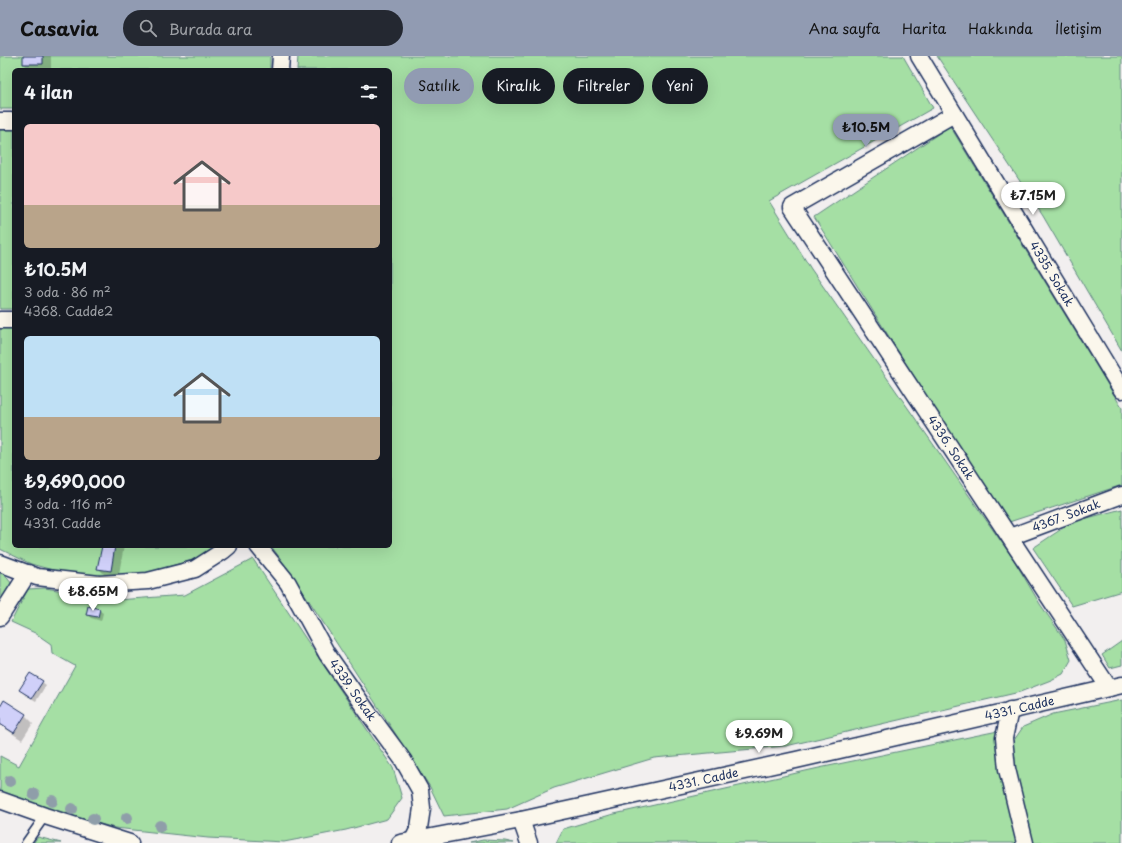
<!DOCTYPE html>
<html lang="tr">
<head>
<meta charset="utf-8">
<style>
  :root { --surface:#171b24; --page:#242831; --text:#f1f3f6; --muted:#9ea1a6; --accent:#919bb2 }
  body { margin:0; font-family:"Playpen Sans",sans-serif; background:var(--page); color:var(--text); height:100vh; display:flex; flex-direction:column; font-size:15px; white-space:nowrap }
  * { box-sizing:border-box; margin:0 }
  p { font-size:13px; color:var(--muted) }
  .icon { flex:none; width:22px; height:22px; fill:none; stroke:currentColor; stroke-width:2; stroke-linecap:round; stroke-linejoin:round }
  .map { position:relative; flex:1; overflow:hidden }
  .sheet { position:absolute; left:12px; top:12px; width:380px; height:480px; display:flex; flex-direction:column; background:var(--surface); border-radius:6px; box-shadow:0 4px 16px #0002 }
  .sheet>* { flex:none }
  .guide { position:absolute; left:404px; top:12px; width:380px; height:36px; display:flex; gap:8px }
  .price { position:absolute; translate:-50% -34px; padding:0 9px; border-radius:14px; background:#fff; color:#222; font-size:13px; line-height:26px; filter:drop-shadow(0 1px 2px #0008) }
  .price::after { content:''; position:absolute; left:50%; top:24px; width:12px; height:9px; margin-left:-6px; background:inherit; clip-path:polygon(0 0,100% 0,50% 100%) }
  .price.on { background:var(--accent); color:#111 }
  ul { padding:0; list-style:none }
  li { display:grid; align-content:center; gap:8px; height:212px; padding:0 12px }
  li span { display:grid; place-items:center; height:124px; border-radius:6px; color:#555 }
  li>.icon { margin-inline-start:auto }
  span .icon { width:72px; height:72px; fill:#fffc; stroke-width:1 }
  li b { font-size:17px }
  h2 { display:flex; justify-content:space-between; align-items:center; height:48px; padding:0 12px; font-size:17px }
  .chip { padding:0 14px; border-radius:18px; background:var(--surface); box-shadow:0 4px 16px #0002; font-size:14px; line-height:36px }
  .chip.on { background:var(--accent); color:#111 }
  header { display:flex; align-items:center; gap:24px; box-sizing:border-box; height:56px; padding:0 20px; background:var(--accent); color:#111 }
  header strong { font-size:19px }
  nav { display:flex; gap:22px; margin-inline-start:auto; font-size:14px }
  .search { width:280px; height:36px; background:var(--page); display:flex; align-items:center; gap:10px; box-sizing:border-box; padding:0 14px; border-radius:22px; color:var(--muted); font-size:15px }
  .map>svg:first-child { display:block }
</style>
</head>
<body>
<header>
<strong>Casavia</strong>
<div class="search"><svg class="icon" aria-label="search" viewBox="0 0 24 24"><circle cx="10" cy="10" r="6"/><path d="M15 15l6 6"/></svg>Burada ara</div>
<nav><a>Ana sayfa</a><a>Harita</a><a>Hakkında</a><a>İletişim</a></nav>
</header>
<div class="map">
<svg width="1122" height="787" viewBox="0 0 1122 787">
  <rect width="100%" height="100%" fill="#f2efef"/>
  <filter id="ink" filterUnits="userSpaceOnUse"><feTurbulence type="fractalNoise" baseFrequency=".025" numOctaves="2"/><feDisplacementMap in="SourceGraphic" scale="8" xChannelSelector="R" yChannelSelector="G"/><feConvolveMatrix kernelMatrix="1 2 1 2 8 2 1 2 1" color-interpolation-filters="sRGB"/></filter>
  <g filter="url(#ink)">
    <path fill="#a5dfa4" stroke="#608781" d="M0 0H270V14H14V53H0Z
      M298 0H903L933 52 769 145 811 213 1014 504 1040 548 1065 584 1071 604 1063 618 1051 624 1020 636 786 690 654 702 554 732 507 753 444 760 430 731 291 517 271 490H390V14H297Z
      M937 0H1122V295L1043 160Z
      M950 70 1122 352V429L1006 467 814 161Z
      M0 72 14 73V253H0Z
      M0 270H14V490H213L199 502 133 521H78L31 508 0 493Z
      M1122 453V535L1072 550 1033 492 1072 466Z
      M253 503 304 580 393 712 402 742 387 763 346 774 284 786 208 782 115 772 39 751 0 736V700L19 710 75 610 52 597 51 588 35 577 11 566 28 533 45 532 117 544 185 539Z
      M0 515 4 518 12 528 0 555Z
      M1122 585V609L1110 612 1102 599Z
      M1122 644V787H1032L1008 693 1023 671 1053 658Z
      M998 675 1019 787H556L563 773 610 759 819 712Z
      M38 781 61 787H33Z
      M483 784 505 785 514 787H469Z"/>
    <path fill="#0003" d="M24 0H51V14H30L24 8Z
      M103 490H124L118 523 106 520 98 512Z
      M99 554 103 557 101 565 91 562 87 559Z
      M42 626 46 629 36 645 24 638 21 634Z
      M0 653 25 659 33 667 22 684 0 669Z"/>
    <path fill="#d0d0f9" stroke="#1b2f5e" d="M23 0H43V8H23Z
      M102 490H115L111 515 97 513Z
      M88 550 100 553 98 561 86 559Z
      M30 617 43 625 32 642 19 634Z
      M4 644 26 658 14 677 0 668V651Z"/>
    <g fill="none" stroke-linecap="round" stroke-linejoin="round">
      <defs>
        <path id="lane" d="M26 787 45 760"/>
        <g id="street">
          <path id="s1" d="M919 0 1122 334"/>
          <path d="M280 14 281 0"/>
          <path id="s2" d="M954 58 792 151 1109 632"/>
          <path d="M0 65H14"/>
          <path d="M0 264H14"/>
          <path id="s3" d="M1010 481 1122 439"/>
          <path id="s4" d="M258 490 288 527 327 598 367 655 403 704 420 734 422 752 419 772 413 784"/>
          <path d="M0 507 37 521 99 528 148 525 195 513 223 495 229 490"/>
          <path d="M0 561 28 517"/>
          <path d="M1010 654 1004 682 1007 713 1025 787"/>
          <path d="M0 744 45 760 130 787"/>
          <path d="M521 764 529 787"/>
          <path id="s5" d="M400 787 521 764 796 704 1122 629"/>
        </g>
      </defs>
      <use href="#lane" stroke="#1b2f5e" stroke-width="11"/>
      <use href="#street" stroke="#1b2f5e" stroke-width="19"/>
      <use href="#lane" stroke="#fbf7ec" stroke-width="8"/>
      <use href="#street" stroke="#fbf7ec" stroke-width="16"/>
    </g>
    <g fill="#8f9ea9">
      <circle cx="10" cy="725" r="6"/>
      <circle cx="34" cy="738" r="6"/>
      <circle cx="52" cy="745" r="6"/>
      <circle cx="72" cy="753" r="6"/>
      <circle cx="127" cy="762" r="6"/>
      <circle cx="93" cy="763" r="6"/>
      <circle cx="160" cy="770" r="6"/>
    </g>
  </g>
  <g text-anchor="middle" stroke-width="4" stroke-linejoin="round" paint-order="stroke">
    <g font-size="12" fill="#1b2f5e" stroke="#fbf7ec">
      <text dy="4" stroke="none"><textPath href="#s1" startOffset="255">4335. Sokak</textPath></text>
      <text dy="4" stroke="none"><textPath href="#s2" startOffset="475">4336. Sokak</textPath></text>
      <text dy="4" stroke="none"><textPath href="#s3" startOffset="60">4367. Sokak</textPath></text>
      <text dy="4" stroke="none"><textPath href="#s4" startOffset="173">4339. Sokak</textPath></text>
      <text dy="4" stroke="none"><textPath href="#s5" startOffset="634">4331. Cadde</textPath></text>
      <text dy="4" stroke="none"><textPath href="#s5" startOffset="310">4331. Cadde</textPath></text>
    </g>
  </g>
</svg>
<b class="price on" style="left:866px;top:92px">₺10.5M</b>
<b class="price" style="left:1033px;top:160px">₺7.15M</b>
<b class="price" style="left:93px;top:556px">₺8.65M</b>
<b class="price" style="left:759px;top:698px">₺9.69M</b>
<div class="guide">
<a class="chip on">Satılık</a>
<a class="chip">Kiralık</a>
<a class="chip">Filtreler</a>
<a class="chip">Yeni</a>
</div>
<section class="sheet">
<h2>4 ilan<svg class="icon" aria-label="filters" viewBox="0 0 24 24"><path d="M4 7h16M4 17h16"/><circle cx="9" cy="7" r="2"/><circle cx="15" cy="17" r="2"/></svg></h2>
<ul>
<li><span style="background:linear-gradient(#f6c9c9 65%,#b9a48a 0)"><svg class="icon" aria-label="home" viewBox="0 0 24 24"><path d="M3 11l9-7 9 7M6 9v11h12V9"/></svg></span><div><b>₺10.5M</b><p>3 oda · 86 m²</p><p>4368. Cadde2</p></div></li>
<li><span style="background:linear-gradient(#bfe0f5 65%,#b9a48a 0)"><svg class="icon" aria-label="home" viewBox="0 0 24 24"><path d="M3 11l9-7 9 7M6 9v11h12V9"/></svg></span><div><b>₺9,690,000</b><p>3 oda · 116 m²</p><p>4331. Cadde</p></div></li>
</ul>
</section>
</div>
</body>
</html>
